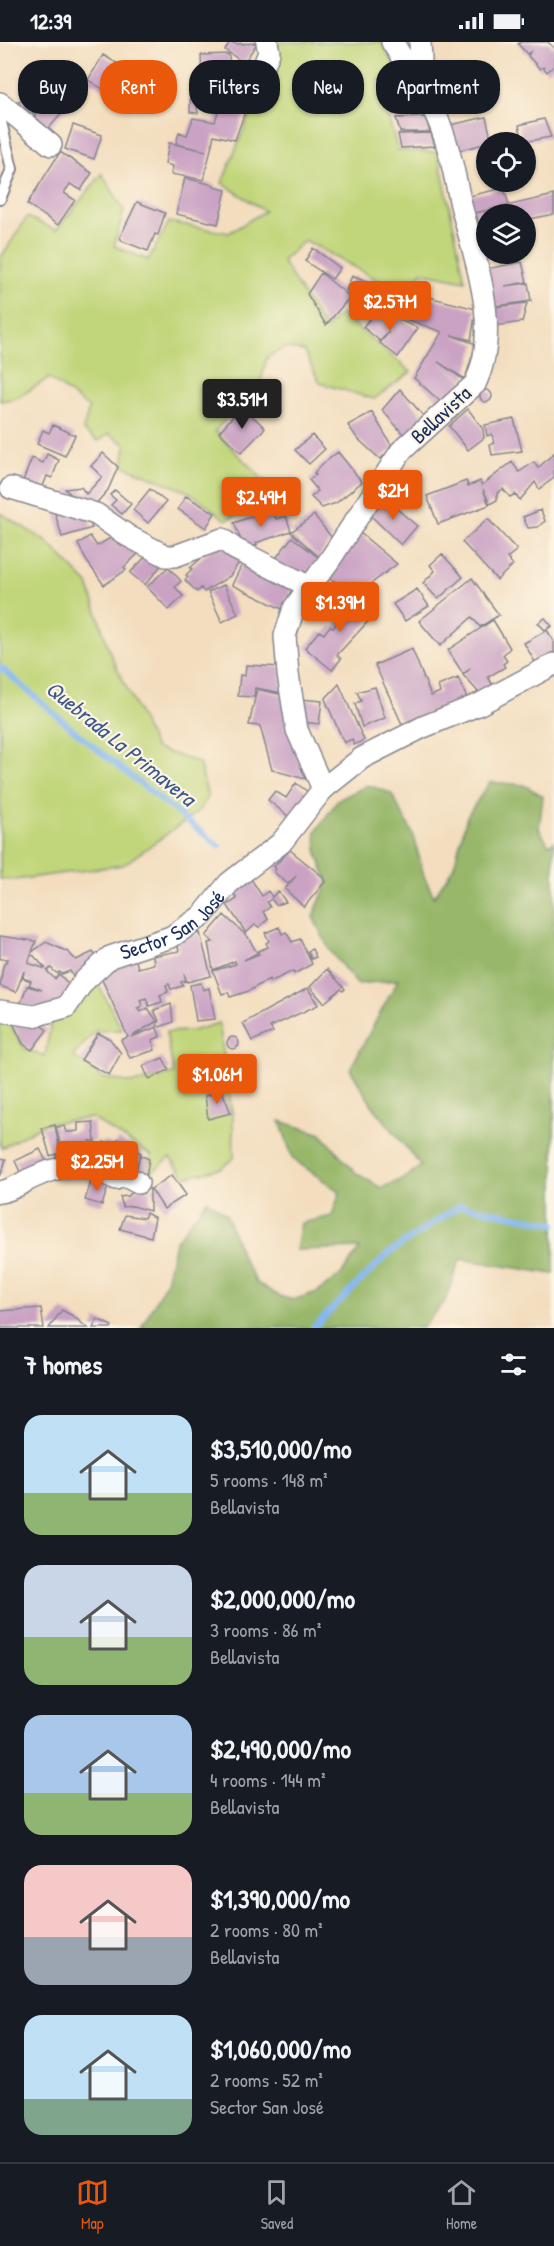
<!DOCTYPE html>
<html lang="en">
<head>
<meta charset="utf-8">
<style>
  :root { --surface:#171b24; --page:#20242c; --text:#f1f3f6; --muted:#9ea1a6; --line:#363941; --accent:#ea580c }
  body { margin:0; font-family:"Patrick Hand",sans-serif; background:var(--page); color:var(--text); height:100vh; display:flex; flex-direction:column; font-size:22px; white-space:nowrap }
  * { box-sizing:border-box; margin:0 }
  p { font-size:20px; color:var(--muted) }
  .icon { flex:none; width:33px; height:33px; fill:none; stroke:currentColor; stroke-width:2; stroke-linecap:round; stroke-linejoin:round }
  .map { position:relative; height:1286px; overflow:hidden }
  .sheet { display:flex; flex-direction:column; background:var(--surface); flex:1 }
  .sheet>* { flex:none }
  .top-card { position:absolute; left:18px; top:18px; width:519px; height:54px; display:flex; gap:12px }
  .buttons { position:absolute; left:476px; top:90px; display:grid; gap:12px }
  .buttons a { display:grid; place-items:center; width:60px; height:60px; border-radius:50%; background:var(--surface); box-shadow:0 2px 4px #0004; font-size:30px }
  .price { position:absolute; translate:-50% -51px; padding:0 14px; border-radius:6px; background:var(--accent); color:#fff; font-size:20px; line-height:39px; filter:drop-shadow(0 2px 3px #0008) }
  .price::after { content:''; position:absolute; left:50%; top:36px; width:18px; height:14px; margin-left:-9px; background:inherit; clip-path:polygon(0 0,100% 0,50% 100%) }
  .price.selected { background:#222; color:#fff }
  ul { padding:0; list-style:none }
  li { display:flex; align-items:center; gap:18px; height:150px; padding:0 24px }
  li span { display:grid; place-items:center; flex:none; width:168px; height:120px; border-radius:18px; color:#555 }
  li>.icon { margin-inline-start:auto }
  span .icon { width:72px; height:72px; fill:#fffc; stroke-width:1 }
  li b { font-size:26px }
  h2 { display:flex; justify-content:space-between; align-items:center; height:72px; padding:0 24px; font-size:26px }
  .tag { padding:0 21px; border-radius:24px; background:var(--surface); box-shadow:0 2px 4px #0004; font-size:21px; line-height:54px }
  .tag.selected { background:var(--accent); color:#fff }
  .status { display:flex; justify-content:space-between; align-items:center; height:42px; padding:0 30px; background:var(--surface); direction:ltr }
  .status svg { height:16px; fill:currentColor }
  .tab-bar { display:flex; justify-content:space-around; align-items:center; height:84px; border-top:2px solid var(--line); background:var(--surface); font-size:16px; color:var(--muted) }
  .tab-bar a { display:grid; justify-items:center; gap:3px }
  .tab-bar .selected { color:var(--accent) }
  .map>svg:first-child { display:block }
</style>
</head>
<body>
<div class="status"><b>12:39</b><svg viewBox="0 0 49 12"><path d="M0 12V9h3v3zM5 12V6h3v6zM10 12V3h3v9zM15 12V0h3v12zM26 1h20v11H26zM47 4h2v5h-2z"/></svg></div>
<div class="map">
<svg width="554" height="1286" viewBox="0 0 554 1286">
  <rect width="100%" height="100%" fill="#fcf5e5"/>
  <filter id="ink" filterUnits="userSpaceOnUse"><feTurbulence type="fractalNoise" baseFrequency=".0167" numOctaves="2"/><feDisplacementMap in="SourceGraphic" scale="12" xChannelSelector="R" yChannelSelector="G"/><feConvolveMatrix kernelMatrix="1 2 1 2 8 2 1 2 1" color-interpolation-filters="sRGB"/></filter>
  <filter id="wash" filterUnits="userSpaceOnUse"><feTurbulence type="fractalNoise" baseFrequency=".008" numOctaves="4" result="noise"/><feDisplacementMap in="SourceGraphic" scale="24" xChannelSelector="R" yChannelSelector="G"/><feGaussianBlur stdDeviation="1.35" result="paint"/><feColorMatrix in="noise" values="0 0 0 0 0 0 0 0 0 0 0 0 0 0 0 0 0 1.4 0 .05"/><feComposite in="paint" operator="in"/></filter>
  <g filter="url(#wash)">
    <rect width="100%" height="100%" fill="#f3ddbe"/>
    <path fill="#c1d67a" stroke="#6e826c" stroke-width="1.5" d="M273 0H381L398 29 377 40 398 108 438 110 465 239 422 230 406 254 305 198 282 219 325 287 341 272 411 330 374 357 320 341 304 309 284 306 267 315 261 339 215 389 280 455 226 478 191 451 124 424 125 402 109 392 98 399 83 388 89 366 49 336 17 356 0 359V217L27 175 56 188 102 132 124 168 114 204 148 218 169 180 229 191 265 169 222 141 262 43Z
      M0 471 46 499 88 542 110 611 155 706 199 721 208 755 199 769 123 823 14 838 0 837Z
      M96 938 122 988 96 989 73 1014 103 1036 133 1041 174 1032 166 990 192 989 219 981 233 1077 234 1116 221 1126 186 1135 170 1116 149 1132 151 1113 92 1076 44 1082 2 1106 0 1101V978L7 977 25 1007 45 1014 51 980Z"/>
    <path fill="#98b76a" stroke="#5a7364" stroke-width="1.5" d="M490 740 524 743 543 754 539 787 549 803 554 799V1232L460 1217 445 1259 422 1286H141L166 1240 175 1200 207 1158 226 1172 242 1215 257 1241 279 1254 293 1258 317 1250 341 1233 360 1206 296 1208 301 1181 332 1174 340 1150 293 1117 280 1079 321 1092 356 1131 381 1146 401 1138 421 1124 372 1063 350 1027 398 938 357 942 330 909 313 875 328 839 317 812 316 789 338 758 368 743 391 751 413 792 424 834 434 855 454 824 467 774Z"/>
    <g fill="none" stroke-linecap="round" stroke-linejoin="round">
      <path stroke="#85b7f1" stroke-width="6" d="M0 625 88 700 219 804
        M313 1286 390 1210 461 1163 554 1182"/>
    </g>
    <g id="blocks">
      <path fill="#caa3c4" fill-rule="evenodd" d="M230 0 238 2 257 1 244 21 225 8Z
        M521 0H548L554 6V24L547 30 543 25 540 27 528 14 530 10 527 12 518 2Z
        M229 12 230 33 202 36 201 13Z
        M103 13 140 35 124 60 88 38Z
        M43 33 56 45 31 74 17 62Z
        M191 39 242 41 241 66 246 67 235 98 214 93 204 138 171 132 173 124 165 122 169 101 206 109 176 102 179 90 187 93 193 76 215 80 219 66 197 65 198 71 190 70Z
        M407 39 422 71 394 72 384 42Z
        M58 47 72 60 48 87 34 74Z
        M425 75 430 90H400L396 76Z
        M486 75 492 100 456 109 450 83Z
        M544 77 551 95 523 100 519 83Z
        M73 83 102 93 94 117 65 107Z
        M431 91 435 104 401 106 398 92Z
        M60 110 92 131 81 148 70 142 64 151 75 158 58 183 27 162Z
        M185 136 214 143V145L226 148 218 182 176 172Z
        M504 146 509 163 474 171 469 154Z
        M554 153V172L525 178V172H486V189L482 190 476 171Z
        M137 160 165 171 158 193 155 192 148 209 122 199 120 195Z
        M313 206 340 226 332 237 305 219Z
        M522 220 527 240 505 244 528 241 531 259 496 264 492 256 493 245 486 227Z
        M321 231 350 255 326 283 307 252Z
        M352 234 377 244 371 258 346 248Z
        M413 251 476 267 471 298 451 293 476 302 465 337 438 320 464 338 441 360 414 336 442 290 406 277Z
        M527 261 522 280 495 284 494 265Z
        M377 268 418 286 398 315 380 301 389 290 380 299 363 285Z
        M400 347 426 377 405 394 382 368Z
        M480 354a6 6 0 1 1 12 0a6 6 0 1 1-12 0Z
        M242 364 265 386 241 411 219 390Z
        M468 367 483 387 484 396 468 408 449 384Z
        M372 370 393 406 380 417 357 396 348 383Z
        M514 377 522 409 492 413 490 403 494 401 492 392 487 394 485 383Z
        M53 383 75 393 65 414 37 402 43 388 49 391Z
        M312 393 325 407 309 422 295 408Z
        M338 410 362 440 336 461 322 466 311 455 318 449 309 438 316 433 314 431 320 424Z
        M103 411 118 425 108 448 92 466H86L65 447 81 445 86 452 102 435 91 424Z
        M554 411V436L539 447 535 440 520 458 515 452 510 455 503 447 497 451V458L490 462 483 447 489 463 438 482 427 454 466 439 468 444 480 439 482 443 512 420 519 430 534 420 538 426Z
        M47 412 59 418 52 436 47 434 39 454 20 446 32 416 43 421Z
        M150 447 166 460 148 481 133 468Z
        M115 448 131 462 122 472 111 463 116 458 110 453Z
        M186 454 215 471 206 486 178 467Z
        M382 454 417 484 401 503 370 473Z
        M68 467 87 473 92 486 62 495 55 471Z
        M272 467 276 477 286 474 291 489 256 501 257 503 245 508 234 481Z
        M541 468 545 479 538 485 528 486 523 475Z
        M314 473 332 496 319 515 291 490Z
        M488 477 517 508 507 516 513 523 497 538 462 500Z
        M359 490 397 522 356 553 326 534Z
        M119 491 139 511 124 525 126 528 104 543 86 518 78 502 90 494 97 504Z
        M292 495 319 516 303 536 273 520Z
        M221 499 243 515 230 534 204 550 201 546 197 550 185 538 188 535 186 533 192 527 190 526Z
        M150 510 163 521 145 543 130 531Z
        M442 512 463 535 438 557 423 541 435 529 430 523Z
        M245 516 295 541 282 567 232 543Z
        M168 525 181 539 175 545 183 554 169 568 147 545Z
        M472 536 499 573 480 585 472 575 440 604 419 579Z
        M224 543 238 572 222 580 208 550Z
        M417 547 429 564 405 579 393 562Z
        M351 554 374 573 337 613 341 617 332 628 305 606 319 589 324 592 330 584 333 586 340 577 336 574Z
        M545 576 552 584 545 588 538 581Z
        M493 578 510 606 503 613 507 619 503 622 505 625 488 635 494 645 480 652 463 633 471 626 463 632 448 608Z
        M547 588 554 600V610L535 620 524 601Z
        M412 607 431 654 440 650 438 644 458 636 467 656 402 682 375 623Z
        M246 623 281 625 282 651 255 646 254 655 238 654 240 633 245 634Z
        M339 642 364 698 354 703 352 697 344 701 325 657Z
        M375 645 385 676 362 685 355 662 361 659 357 650Z
        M257 647 284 653 286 687H289L305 737 272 728 260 684 249 683Z
        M300 657 322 659 319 682 302 680Z
        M296 741 308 750 293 778 268 758 275 749 286 756Z
        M290 808 322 834 325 840 304 865 285 847 296 834 288 842 274 830 276 827 274 824Z
        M251 837 262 854 268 849 272 855 278 849 286 860 276 863 271 857 267 860 270 865 263 870 268 877 266 879 259 885 255 883 246 891 227 863 237 857 233 851Z
        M224 873 248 895 257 911 244 918 259 912 258 909 268 905 266 901 269 899 265 891 279 885 282 892 286 890 292 900 300 897 312 922 294 932 293 929 270 940 269 937 249 949 230 955 228 950 222 952 213 929 236 922 235 919 213 928 208 901 213 900 206 894Z
        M200 891 211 934 187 940 184 932 186 939 181 940 183 944 171 947 169 942 166 943 168 950 160 953 162 960 149 964 146 956 140 958 142 964 137 966 140 970 148 966 157 979 131 995 157 985 160 995 152 998 155 1008 130 1016 121 998 128 995 99 931 135 915 138 926 154 922 153 914 179 909 176 898Z
        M0 894 36 899 32 910 46 900 68 910 76 918 93 910 97 916 78 941 70 929 62 932 60 930 56 931 51 926 47 929 55 937 59 932 76 950 46 966 20 963 27 944 42 948 29 943 31 939 23 936 24 929 16 950 0 944 3 924 8 917H0ZM31 913 34 914 46 927 28 921Z
        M312 907 316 915 311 917 308 909Z
        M327 927 345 947 343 949 341 947 324 961 310 945Z
        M201 941 203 948 209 946 215 977 196 979 190 943Z
        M308 946 318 963 270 985 273 990 252 999 243 981Z
        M171 962 173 980 160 985 156 982 159 979 154 968Z
        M33 978 47 988 32 1008 23 1002 12 979Z
        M98 991 110 997 121 1011 109 1033 81 1018Z
        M227 1001a6 6 0 1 1 12 0a6 6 0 1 1-12 0Z
        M163 1016 169 1028 149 1037 143 1024Z
        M222 1049 231 1071 208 1077 205 1054Z
        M93 1080 95 1099H89L91 1119 57 1122 56 1113 62 1111 56 1085 64 1084 66 1090H71L78 1089V1081Z
        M55 1083 60 1111 50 1114 42 1086Z
        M118 1097 130 1104 127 1113 113 1106Z
        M104 1100 114 1104V1108L107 1128 90 1122 95 1107 101 1109Z
        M130 1105 141 1111 133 1134 122 1131Z
        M40 1107 49 1125 23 1136 15 1119Z
        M115 1108 126 1114 120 1133 108 1128Z
        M140 1113 149 1117 146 1137 135 1133Z
        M0 1116 6 1117 1 1133H0Z
        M172 1133 186 1153 164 1167 151 1147Z
        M92 1136 109 1142 102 1163 85 1158Z
        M139 1145 150 1147V1169L133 1164 123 1165 120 1155 128 1154Z
        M146 1171 155 1176 151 1195 120 1187 125 1173 144 1176Z
        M41 1266 44 1286H1L0 1269Z
        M62 1268 71 1273 88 1286H49Z
        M97 1277 112 1284 111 1286H93Z"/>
    </g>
  </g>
  <g filter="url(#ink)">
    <use href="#blocks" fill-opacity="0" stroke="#87868e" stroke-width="1.5"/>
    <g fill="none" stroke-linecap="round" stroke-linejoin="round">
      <defs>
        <path id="service" d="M0 76 12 127 0 157"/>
        <g id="minor">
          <path d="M392 0C406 22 421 44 433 67 448 96 454 131 461 163 475 218 502 287 475 342L401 409 329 519 294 566 285 594 288 632 297 688 323 747 362 716 423 685 480 662 554 622"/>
          <path d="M411 31 421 19 420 0"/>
          <path d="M249 57 269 11 267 0"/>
          <path d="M0 61 51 103"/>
          <path d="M11 446 96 472 128 494 166 514H175L222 497 235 507 308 544"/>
          <path id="s1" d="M0 969 34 974 66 965 83 940 110 915 171 895 202 874 229 841 281 801 323 747"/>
          <path d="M0 1150C11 1149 20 1142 30 1137 64 1121 83 1120 116 1137L123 1133 138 1141"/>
        </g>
      </defs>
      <use href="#service" stroke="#87868e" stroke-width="14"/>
      <use href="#minor" stroke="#87868e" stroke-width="24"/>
      <use href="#service" stroke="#fff" stroke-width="10"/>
      <use href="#minor" stroke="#fff" stroke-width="21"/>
    </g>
  </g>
  <g text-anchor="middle" stroke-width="4.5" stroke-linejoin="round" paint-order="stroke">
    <g font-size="21" fill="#1b2f5e" stroke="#fcf5e5">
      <text transform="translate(441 373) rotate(-43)" y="7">Bellavista</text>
      <text dy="7" stroke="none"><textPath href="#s1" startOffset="206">Sector San José</textPath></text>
    </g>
    <g font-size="22" font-style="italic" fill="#3b588a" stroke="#fcf5e5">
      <text transform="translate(121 701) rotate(39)" y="8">Quebrada La Primavera</text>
    </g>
  </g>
</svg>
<div class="buttons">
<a><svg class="icon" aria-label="locate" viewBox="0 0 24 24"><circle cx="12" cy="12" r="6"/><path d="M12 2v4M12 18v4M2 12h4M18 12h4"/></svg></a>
<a><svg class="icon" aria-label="layers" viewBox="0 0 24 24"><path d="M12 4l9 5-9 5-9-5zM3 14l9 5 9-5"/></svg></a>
</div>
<b class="price" style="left:390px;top:290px">$2.57M</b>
<b class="price selected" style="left:242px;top:388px">$3.51M</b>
<b class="price" style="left:393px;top:479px">$2M</b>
<b class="price" style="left:261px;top:486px">$2.49M</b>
<b class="price" style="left:340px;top:591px">$1.39M</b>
<b class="price" style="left:217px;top:1063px">$1.06M</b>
<b class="price" style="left:97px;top:1150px">$2.25M</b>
<div class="top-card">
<a class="tag">Buy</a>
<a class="tag selected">Rent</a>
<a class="tag">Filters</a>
<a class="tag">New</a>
<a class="tag">Apartment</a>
</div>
</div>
<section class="sheet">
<h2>7 homes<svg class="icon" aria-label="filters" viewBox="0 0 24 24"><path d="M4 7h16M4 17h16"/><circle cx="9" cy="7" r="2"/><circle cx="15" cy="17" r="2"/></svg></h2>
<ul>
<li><span style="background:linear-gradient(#bfe0f5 65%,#8fb573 0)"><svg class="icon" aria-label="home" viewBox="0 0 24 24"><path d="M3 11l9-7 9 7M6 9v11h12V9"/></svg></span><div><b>$3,510,000/mo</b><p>5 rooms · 148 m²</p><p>Bellavista</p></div></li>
<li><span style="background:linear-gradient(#c9d6e8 60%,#8fb573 0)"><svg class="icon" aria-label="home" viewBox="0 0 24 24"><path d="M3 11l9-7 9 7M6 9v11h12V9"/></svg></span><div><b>$2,000,000/mo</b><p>3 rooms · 86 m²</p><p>Bellavista</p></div></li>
<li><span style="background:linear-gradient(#a9c7e8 65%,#8fb573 0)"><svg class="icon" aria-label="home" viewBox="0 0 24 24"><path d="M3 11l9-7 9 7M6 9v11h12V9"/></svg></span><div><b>$2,490,000/mo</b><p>4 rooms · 144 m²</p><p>Bellavista</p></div></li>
<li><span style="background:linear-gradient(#f6c9c9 60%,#9aa5b1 0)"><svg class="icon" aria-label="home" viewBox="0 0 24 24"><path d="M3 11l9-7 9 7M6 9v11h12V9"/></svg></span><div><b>$1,390,000/mo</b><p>2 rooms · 80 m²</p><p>Bellavista</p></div></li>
<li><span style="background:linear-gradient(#bfe0f5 70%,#7fa58c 0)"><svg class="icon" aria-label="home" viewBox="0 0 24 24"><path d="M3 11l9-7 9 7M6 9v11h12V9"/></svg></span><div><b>$1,060,000/mo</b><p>2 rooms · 52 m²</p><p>Sector San José</p></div></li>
</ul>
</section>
<nav class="tab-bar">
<a class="selected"><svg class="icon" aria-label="map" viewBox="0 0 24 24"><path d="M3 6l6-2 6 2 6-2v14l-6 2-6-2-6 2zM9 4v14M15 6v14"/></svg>Map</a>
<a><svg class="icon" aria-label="saved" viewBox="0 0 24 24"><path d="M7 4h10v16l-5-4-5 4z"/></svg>Saved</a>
<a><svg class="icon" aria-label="home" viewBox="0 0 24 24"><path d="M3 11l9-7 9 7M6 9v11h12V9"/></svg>Home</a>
</nav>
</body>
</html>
